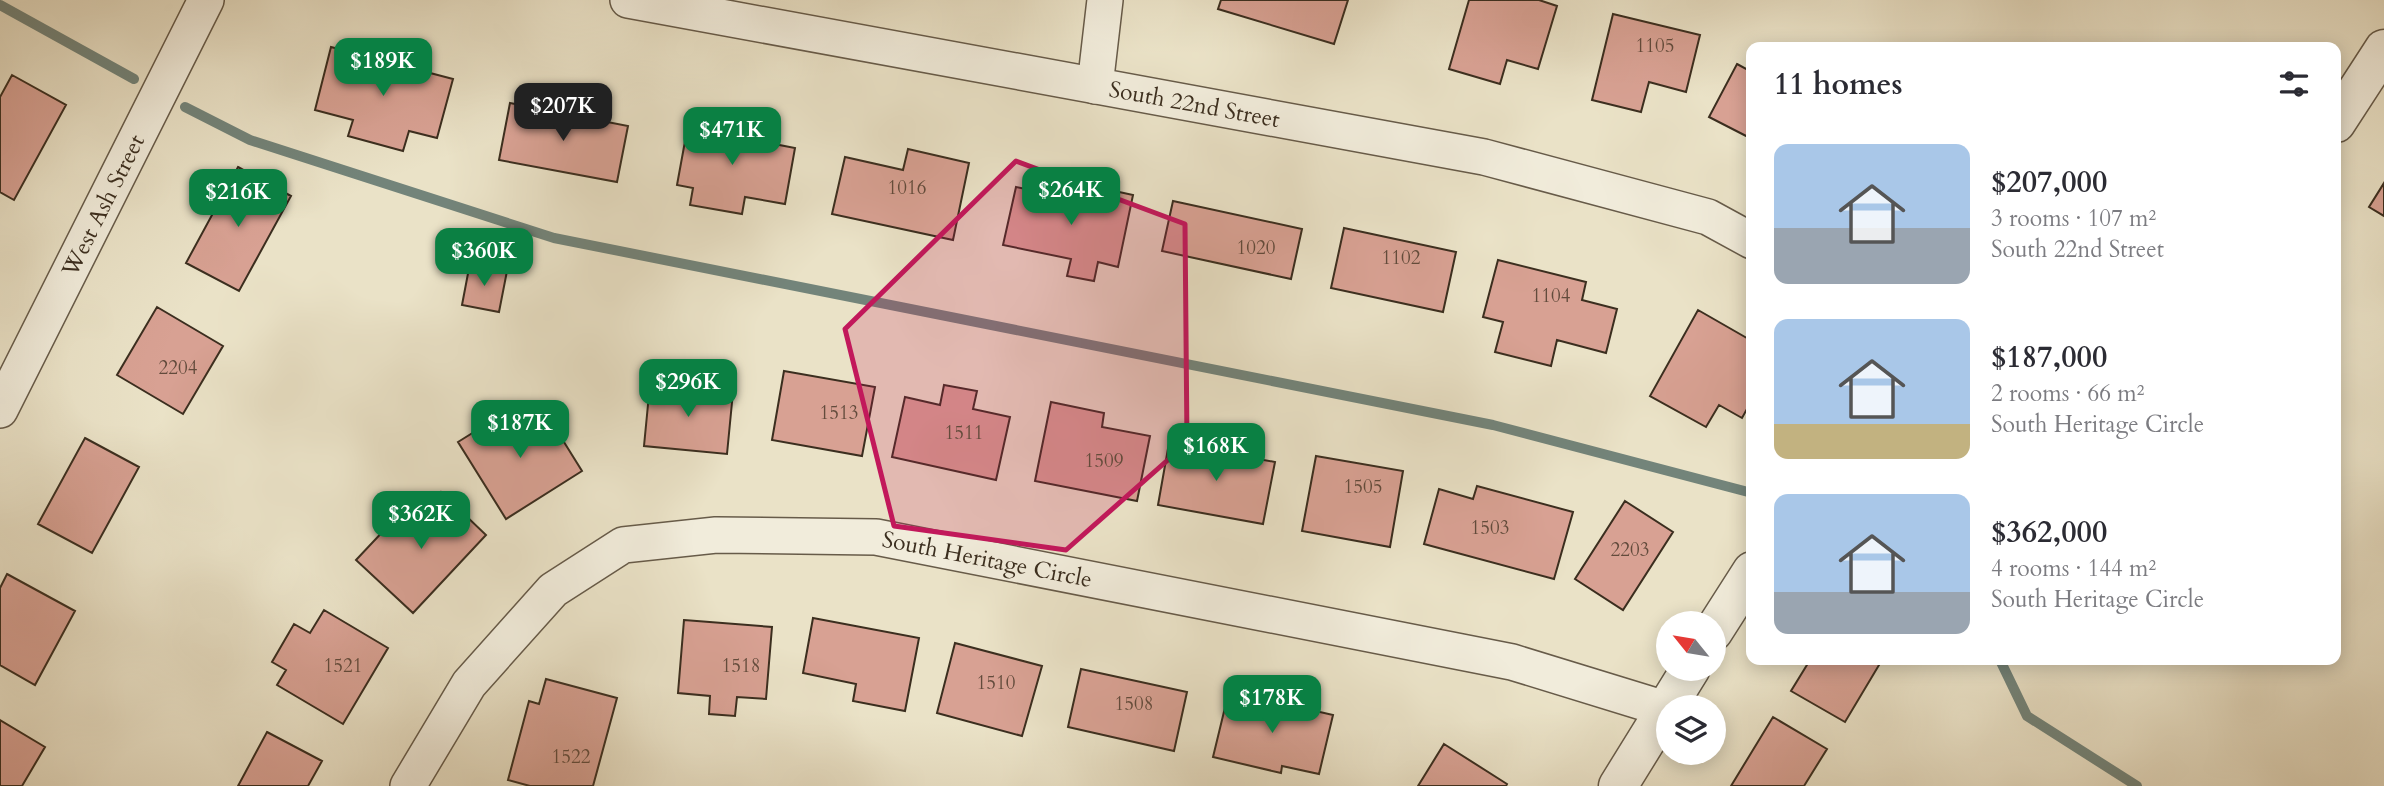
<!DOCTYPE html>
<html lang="en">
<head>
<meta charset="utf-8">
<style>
  :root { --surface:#fff; --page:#f2f2f3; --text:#2b2b33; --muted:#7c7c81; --accent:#0b8043 }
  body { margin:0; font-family:Cardo,serif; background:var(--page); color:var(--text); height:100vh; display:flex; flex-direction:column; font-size:26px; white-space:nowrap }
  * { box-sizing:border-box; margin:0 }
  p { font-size:23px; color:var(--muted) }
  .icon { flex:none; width:38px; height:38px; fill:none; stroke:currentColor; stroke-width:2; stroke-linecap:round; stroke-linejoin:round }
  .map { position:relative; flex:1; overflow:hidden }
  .details { position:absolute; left:1746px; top:42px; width:595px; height:623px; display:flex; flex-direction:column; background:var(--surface); border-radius:14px; box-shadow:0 4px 18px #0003 }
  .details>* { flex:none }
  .needle { width:46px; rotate:300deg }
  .fabs { position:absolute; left:1656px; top:611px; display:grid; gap:14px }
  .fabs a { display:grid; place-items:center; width:70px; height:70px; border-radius:50%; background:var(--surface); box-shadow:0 4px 18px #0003; font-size:35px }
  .price { position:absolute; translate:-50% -60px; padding:0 16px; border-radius:14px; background:var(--accent); color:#fff; font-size:23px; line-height:46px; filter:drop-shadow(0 2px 4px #0008) }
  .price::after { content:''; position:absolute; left:50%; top:42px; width:21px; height:16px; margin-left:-10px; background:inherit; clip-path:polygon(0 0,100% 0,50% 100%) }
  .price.active { background:#222; color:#fff }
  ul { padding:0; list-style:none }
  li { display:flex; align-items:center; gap:21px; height:175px; padding:0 28px }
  li span { display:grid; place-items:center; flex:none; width:196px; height:140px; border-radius:14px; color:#555 }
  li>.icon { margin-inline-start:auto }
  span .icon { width:84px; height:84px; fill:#fffc; stroke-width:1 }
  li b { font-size:30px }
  h2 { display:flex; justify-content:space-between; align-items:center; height:84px; padding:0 28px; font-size:30px }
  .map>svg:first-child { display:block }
</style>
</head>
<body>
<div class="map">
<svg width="2384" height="786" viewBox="0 0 2384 786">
  <rect width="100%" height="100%" fill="#eae2c7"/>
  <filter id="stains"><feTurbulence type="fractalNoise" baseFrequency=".00286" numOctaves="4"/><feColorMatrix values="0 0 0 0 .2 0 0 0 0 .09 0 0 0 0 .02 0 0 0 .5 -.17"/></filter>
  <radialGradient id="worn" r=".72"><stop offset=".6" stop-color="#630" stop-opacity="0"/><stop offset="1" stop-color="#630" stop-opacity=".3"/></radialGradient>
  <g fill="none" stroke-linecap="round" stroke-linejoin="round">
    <path stroke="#73847a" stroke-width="10" d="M0 5 134 79
      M185 107 250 140 554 238 1493 425 1752 493
      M2000 660 2027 716 2137 786"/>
  </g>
  <path fill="#d8a193" stroke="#3b2e1f" stroke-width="2" d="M1221 0H1348L1334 44 1218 9Z
    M1469 0H1539L1557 6 1538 69 1507 60 1500 84 1449 69Z
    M1613 14 1700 35 1686 92 1649 82 1641 112 1592 100Z
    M331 47 453 79 437 138 409 131 403 151 348 136 353 120 315 110Z
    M1737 64 1752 72V139L1709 117Z
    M12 75 66 105 14 200 0 192V97Z
    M510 103 628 126 617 182 499 160Z
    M690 114 740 124 738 137 795 148 785 204 745 197 742 214 690 205 693 188 677 185Z
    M908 149 969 163 953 240 832 214 845 157 903 170Z
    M238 167 291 196 239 291 186 263Z
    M1078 183 1133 195 1118 267 1098 262 1094 281 1067 276 1071 259 1003 245 1016 187 1075 199Z
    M2384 183V216L2369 207Z
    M1173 201 1302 229 1291 279 1162 251Z
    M1344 228 1456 252 1443 312 1331 288Z
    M1498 260 1586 282 1582 300 1617 309 1606 353 1557 340 1551 366 1495 352 1503 322 1483 317Z
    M470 263 507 271 499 312 462 305Z
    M157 307 223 346 183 414 117 375Z
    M1698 310 1752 341V400L1742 418 1719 405 1706 427 1650 396Z
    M784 371 875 387 862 456 772 440Z
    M650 384 733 392 727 454 644 446Z
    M944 385 977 391 973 409 1010 417 996 480 892 457 905 397 940 405Z
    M1051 402 1104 413 1102 427 1150 436 1137 501 1035 481Z
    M511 409 521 424 544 410 582 471 506 519 458 442Z
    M85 438 139 467 92 553 38 524Z
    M1169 443 1275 462 1263 524 1158 505Z
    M1316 456 1403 471 1390 547 1302 531Z
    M1477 486 1573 512 1554 579 1424 544 1439 489 1473 499Z
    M441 492 486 535 413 613 356 560 404 509 415 520Z
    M1625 501 1673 532 1623 610 1575 579Z
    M7 574 75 611 35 685 0 665V588Z
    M324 610 388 648 343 724 277 685 286 670 272 662 294 624 310 633Z
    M813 618 919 638 905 711 853 701 856 684 803 673Z
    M684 620 772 627 766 699 737 697 735 716 709 714 710 696 678 693Z
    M955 643 1042 666 1022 736 937 713Z
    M1810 660H1882L1845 722 1791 691Z
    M1081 669 1187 692 1174 751 1068 727Z
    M546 679 617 698 593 786H530L508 780 529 701 539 704Z
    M1229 691 1333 715 1319 774 1282 766 1281 773 1213 757Z
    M1773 717 1827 749 1804 786H1731Z
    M0 720 45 747 22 786H0Z
    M267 732 322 761 308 786H238Z
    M1444 744 1507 784 1506 786H1418Z"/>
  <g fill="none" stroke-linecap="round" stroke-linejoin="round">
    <defs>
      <g id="minor">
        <path id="s1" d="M628 0 1484 157 1708 217 1752 241"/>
        <path d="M1095 86 1105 0"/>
        <path id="s2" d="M0 410 206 0"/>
        <path id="s3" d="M408 786 469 684 553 590 623 545 716 535 876 537 1512 662 1665 709"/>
      </g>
      <path id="tertiary" d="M2336 123 2384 49
        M1713 632 1752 571
        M1618 786 1691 668"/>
    </defs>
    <use href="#minor" stroke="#675b49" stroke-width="38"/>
    <use href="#tertiary" stroke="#675b49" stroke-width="41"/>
    <use href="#minor" stroke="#f1ecdb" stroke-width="35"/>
    <use href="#tertiary" stroke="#f1ecdb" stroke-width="38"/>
  </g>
  <path fill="#c2185b" fill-opacity="0.2" stroke="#c2185b" stroke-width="5" stroke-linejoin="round" d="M1016 161 1185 224 1187 443 1066 550 894 526 845 329Z"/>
  <g text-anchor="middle" stroke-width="5" stroke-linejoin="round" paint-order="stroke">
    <g font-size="19" fill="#624b3c">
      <text x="1655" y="52">1105</text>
      <text x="907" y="194">1016</text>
      <text x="1256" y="254">1020</text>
      <text x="1401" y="264">1102</text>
      <text x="1551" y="302">1104</text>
      <text x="178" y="374">2204</text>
      <text x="839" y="419">1513</text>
      <text x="964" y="439">1511</text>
      <text x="1104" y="467">1509</text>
      <text x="1363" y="493">1505</text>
      <text x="1490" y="534">1503</text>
      <text x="1630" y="556">2203</text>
      <text x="343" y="672">1521</text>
      <text x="741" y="672">1518</text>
      <text x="996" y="689">1510</text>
      <text x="1134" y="710">1508</text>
      <text x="571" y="763">1522</text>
    </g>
    <g font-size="23" fill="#3b2e1f" stroke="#f1ecdb">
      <text dy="8" stroke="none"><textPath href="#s1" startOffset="576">South 22nd Street</textPath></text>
      <text dy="8" stroke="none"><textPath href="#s2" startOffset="229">West Ash Street</textPath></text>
      <text dy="8" stroke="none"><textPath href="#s3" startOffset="695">South Heritage Circle</textPath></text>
    </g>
  </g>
  <rect width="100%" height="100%" filter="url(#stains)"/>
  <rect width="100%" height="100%" fill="url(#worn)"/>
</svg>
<div class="fabs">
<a><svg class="needle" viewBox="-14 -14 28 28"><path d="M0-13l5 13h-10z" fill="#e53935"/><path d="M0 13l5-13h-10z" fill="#7c7c81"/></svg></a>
<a><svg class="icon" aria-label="layers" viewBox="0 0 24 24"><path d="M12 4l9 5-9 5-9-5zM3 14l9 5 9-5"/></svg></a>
</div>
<b class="price" style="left:383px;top:98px">$189K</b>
<b class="price active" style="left:563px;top:143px">$207K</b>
<b class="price" style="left:732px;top:167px">$471K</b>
<b class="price" style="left:1071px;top:227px">$264K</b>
<b class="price" style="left:238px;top:229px">$216K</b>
<b class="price" style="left:484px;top:288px">$360K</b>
<b class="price" style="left:688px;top:419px">$296K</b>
<b class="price" style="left:520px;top:460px">$187K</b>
<b class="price" style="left:1216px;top:483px">$168K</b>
<b class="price" style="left:421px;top:551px">$362K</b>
<b class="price" style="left:1272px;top:735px">$178K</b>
<section class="details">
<h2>11 homes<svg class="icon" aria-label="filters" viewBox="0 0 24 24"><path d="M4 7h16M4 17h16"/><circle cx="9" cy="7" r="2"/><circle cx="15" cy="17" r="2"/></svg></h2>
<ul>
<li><span style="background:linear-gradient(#a9c7e8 60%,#9aa5b1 0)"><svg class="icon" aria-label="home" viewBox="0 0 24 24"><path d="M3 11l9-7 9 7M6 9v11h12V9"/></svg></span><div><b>$207,000</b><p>3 rooms · 107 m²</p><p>South 22nd Street</p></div></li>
<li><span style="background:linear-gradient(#a9c7e8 75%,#c2b280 0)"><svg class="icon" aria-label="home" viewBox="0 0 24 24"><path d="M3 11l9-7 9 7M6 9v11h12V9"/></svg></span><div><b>$187,000</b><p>2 rooms · 66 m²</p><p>South Heritage Circle</p></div></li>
<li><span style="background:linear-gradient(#a9c7e8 70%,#9aa5b1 0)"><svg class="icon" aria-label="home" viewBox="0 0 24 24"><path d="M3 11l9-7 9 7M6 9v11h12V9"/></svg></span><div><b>$362,000</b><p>4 rooms · 144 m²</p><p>South Heritage Circle</p></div></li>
</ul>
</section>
</div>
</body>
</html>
